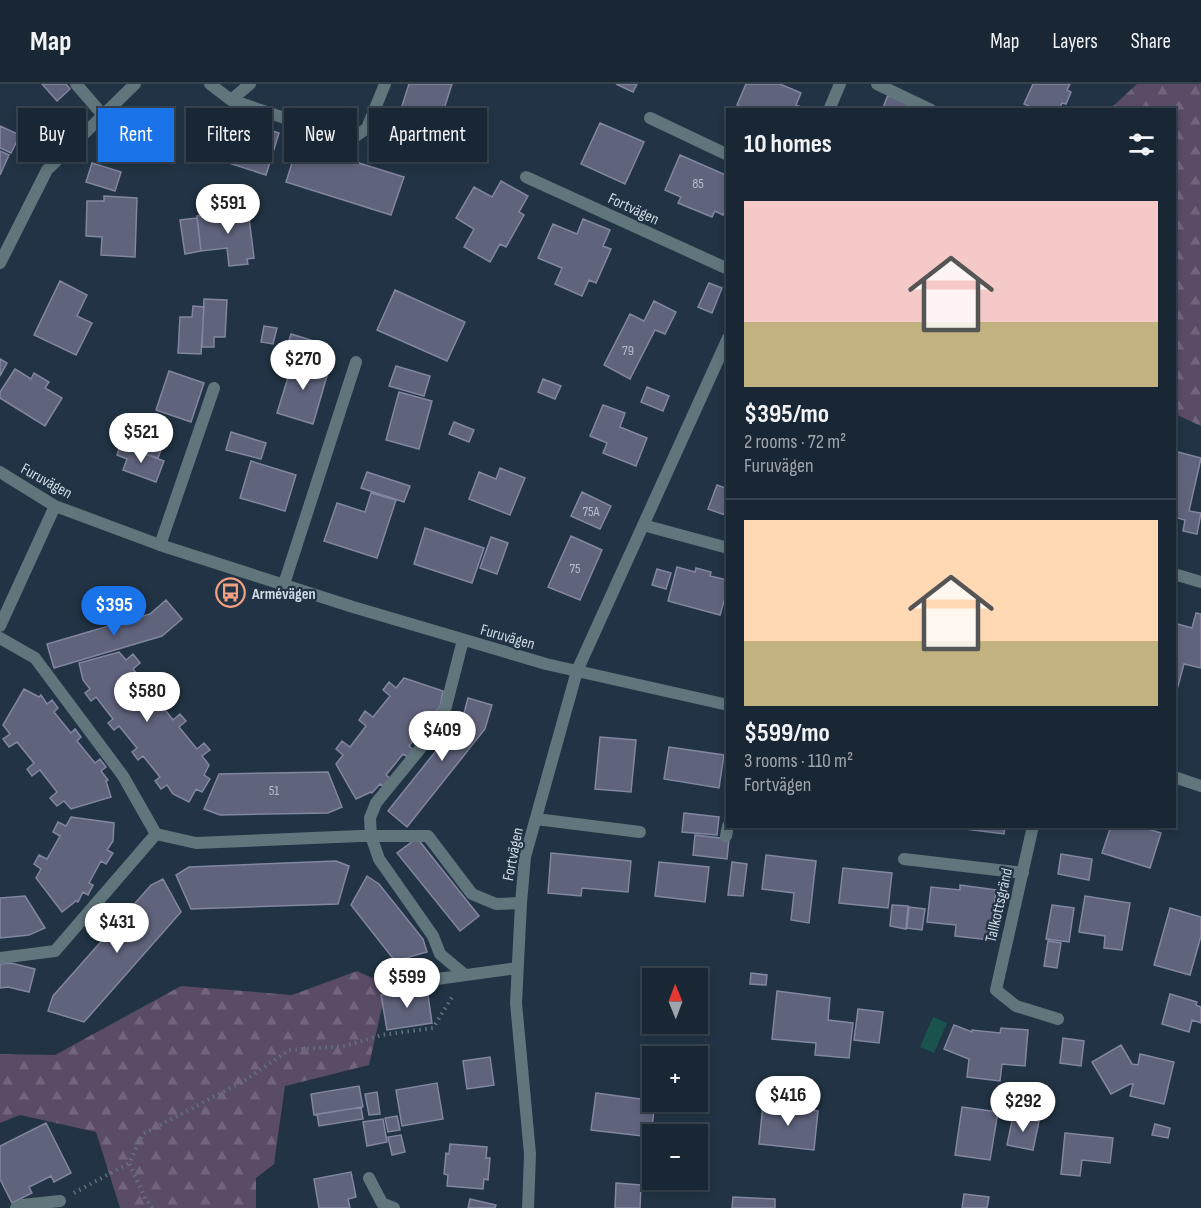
<!DOCTYPE html>
<html lang="en">
<head>
<meta charset="utf-8">
<style>
  :root { --surface:#192633; --page:#222e3b; --text:#f1f3f6; --muted:#9fa5ac; --line:#37434e; --accent:#1a73e8 }
  body { margin:0; font-family:"Sofia Sans Condensed",sans-serif; background:var(--page); color:var(--text); height:100vh; display:flex; flex-direction:column; font-size:22px; white-space:nowrap }
  * { box-sizing:border-box; margin:0 }
  p { font-size:20px; color:var(--muted) }
  .icon { flex:none; width:33px; height:33px; fill:none; stroke:currentColor; stroke-width:2; stroke-linecap:round; stroke-linejoin:round }
  .map { position:relative; flex:1; overflow:hidden }
  .details { position:absolute; left:726px; top:24px; width:450px; height:720px; display:flex; flex-direction:column; background:var(--surface); border-radius:0px; box-shadow:0 3px 9px #0003,0 0 0 2px var(--line) }
  .details>* { flex:none }
  .hud { position:absolute; left:18px; top:24px; width:570px; height:54px; display:flex; gap:12px }
  .needle { width:39px; rotate:359deg }
  .fabs { position:absolute; left:642px; top:884px; display:grid; gap:12px }
  .fabs a { display:grid; place-items:center; width:66px; height:66px; border-radius:0px; background:var(--surface); box-shadow:0 3px 9px #0003,0 0 0 2px var(--line); font-size:30px }
  .price { position:absolute; translate:-50% -51px; padding:0 14px; border-radius:21px; background:#fff; color:#222; font-size:20px; line-height:39px; filter:drop-shadow(0 2px 3px #0008) }
  .price::after { content:''; position:absolute; left:50%; top:36px; width:18px; height:14px; margin-left:-9px; background:inherit; clip-path:polygon(0 0,100% 0,50% 100%) }
  .price.on { background:var(--accent); color:#fff }
  ul { padding:0; list-style:none }
  li { display:grid; align-content:center; gap:12px; height:318px; padding:0 18px }
  li+li { border-top:2px solid var(--line) }
  li span { display:grid; place-items:center; height:186px; border-radius:0px; color:#555 }
  li>.icon { margin-inline-start:auto }
  span .icon { width:108px; height:108px; fill:#fffc; stroke-width:1 }
  li b { font-size:26px }
  h2 { display:flex; justify-content:space-between; align-items:center; height:72px; padding:0 18px; font-size:26px }
  .pill { padding:0 21px; border-radius:0px; background:var(--surface); box-shadow:0 3px 9px #0003,0 0 0 2px var(--line); font-size:21px; line-height:54px }
  .pill.on { background:var(--accent); color:#fff }
  header { display:flex; align-items:center; gap:36px; box-sizing:border-box; height:84px; padding:0 30px; background:var(--surface); border-bottom:2px solid var(--line) }
  header strong { font-size:28px }
  nav { display:flex; gap:33px; margin-inline-start:auto; font-size:21px }
  .map>svg:first-child { display:block }
</style>
</head>
<body>
<header>
<strong>Map</strong>
<nav><a>Map</a><a>Layers</a><a>Share</a></nav>
</header>
<div class="map">
<svg width="1201" height="1124" viewBox="0 0 1201 1124">
  <defs>
    <pattern id="forest-firs" width="22" height="20" patternUnits="userSpaceOnUse" patternTransform="scale(1.5)"><rect width="22" height="20" fill="#5a4b66"/><path d="M5 1l3.5 6h-7zM16 11l3.5 6h-7z" fill="#71647c"/></pattern>
  </defs>
  <rect width="100%" height="100%" fill="#213344"/>
  <path fill="url(#forest-firs)" d="M1137 0H1201V342L1175 330 1174 26 1110 25Z
    M357 887 387 901 369 981 285 1002 274 1080 256 1094V1124H120L96 1048 20 1031 0 1039V970L55 971 181 902 292 911Z"/>
  <path fill="#1a534d" d="M933 933 947 939 934 969 920 963Z"/>
  <path fill="#5f637c" stroke="#8286a0" stroke-width="1.5" d="M42 0H66L70 5 57 17Z
    M409 0H452L430 69 391 56Z
    M616 0H637L633 8Z
    M746 0H780L801 9 796 21 799 22 798 26H747L737 21Z
    M1033 0H1070L1067 6 1071 8 1066 20 1062 19 1059 26H1037L1024 20Z
    M888 11 921 26H882Z
    M218 30 279 49 266 91 204 71Z
    M600 39 644 58 625 100 581 80Z
    M0 42 20 51 11 69 0 64Z
    M298 60 404 93 391 131 286 98Z
    M0 67 9 71 0 91Z
    M680 71 728 92V122L723 131 715 127 712 133 678 119 681 113 665 106Z
    M92 79 121 88 115 107 86 98Z
    M501 97 528 112 519 128 524 131 506 163 500 160 490 178 464 163 474 145 456 134 474 103 492 113Z
    M104 112 137 114 135 173 101 171 102 153 86 152 87 117H104Z
    M248 125 254 174 247 175 248 180 229 182 227 164 201 167 197 132Z
    M197 134 201 167 185 170 180 136Z
    M583 135 610 146 603 162 611 165 596 199 589 196 582 212 555 200 562 184 538 174 553 140 577 150Z
    M60 197 87 211 77 232 92 239 76 271 34 251Z
    M709 199 722 204 712 229 698 223Z
    M395 206 465 238 447 277 377 246Z
    M204 215 227 216 225 253H214V263H202Z
    M654 217 676 228 665 250 655 246 630 295 604 281 630 230 644 237Z
    M193 222 204 223 201 270 178 269 180 233H192Z
    M264 242 277 244 273 260 261 258Z
    M291 250 324 260 318 279 285 269Z
    M294 274 329 285 313 340 277 329Z
    M0 275 7 279 0 292Z
    M396 282 430 292 424 312 389 302Z
    M15 285 31 295 34 289 49 298 45 304 62 314 45 342 0 314V308Z
    M169 287 204 299 191 338 156 326Z
    M543 295 561 302 555 315 538 308Z
    M647 303 669 312 663 327 641 318Z
    M399 308 432 317 419 365 386 356Z
    M603 321 625 329 620 343 647 354 636 382 603 369 607 359 590 352Z
    M121 336 156 348 152 359 162 363 158 374 113 358Z
    M454 338 474 346 469 358 449 350Z
    M231 348 266 359 261 375 226 366Z
    M120 361 164 377 156 398 123 386 127 375 117 371Z
    M1174 367 1201 374 1189 427 1201 429 1197 450 1183 447 1185 436 1174 433Z
    M251 377 296 391 285 427 240 414Z
    M500 384 525 394 510 431 469 415 479 388 496 395Z
    M367 388 410 402 404 418 361 404Z
    M717 401 728 405V432L708 425Z
    M582 408 611 422 600 445 571 432Z
    M371 409 396 416 377 474 324 457 337 419 365 428Z
    M425 444 484 464 472 499 414 480Z
    M571 452 602 466 580 516 548 503Z
    M491 453 508 459 497 490 480 484Z
    M677 483 695 488 696 484 711 488 710 492 728 496V504L720 531 668 517Z
    M657 485 671 489 666 505 652 501Z
    M166 516 182 535 162 552 54 584 47 560 150 530Z
    M1196 529 1201 530V584L1184 580 1175 613 1174 539 1192 544Z
    M119 568 126 576 133 570 140 579 133 585 150 606 157 599 163 608 156 614 173 636 180 630 186 637 179 643 197 665 204 659 210 666 202 672 209 681 204 691 210 695 202 708 196 705 189 718 173 710 167 701 161 705 155 697 160 693 143 672 138 676 132 668 137 664 119 642 114 646 108 639 113 635 96 613 91 617 85 609 90 605 83 596 79 579Z
    M404 594 443 607 440 623 432 633 437 637 431 645 426 640 409 662 414 666 408 673 403 670 386 691 391 695 385 703 380 700 372 709 371 708 356 715 336 680 343 671 336 665 342 657 350 663 366 642 359 636 365 627 373 633 390 612 383 606 389 598 396 604Z
    M24 605 39 613 41 611 47 620 52 616 58 624 54 628 71 649 75 645 81 653 77 657 95 679 100 675 106 683 101 687 108 696 106 697 111 713 71 725 64 717 57 722 50 714 57 708 40 686 32 692 27 685 34 679 17 658 9 663 3 655 10 650 3 641Z
    M468 614 492 621 485 645 407 743 388 727 463 633Z
    M600 653 636 656 631 708 595 705Z
    M669 663 724 671 719 704 664 695Z
    M328 688 342 723 328 729 220 731 204 725 219 690Z
    M684 729 719 733 717 751 682 748Z
    M71 733 114 739 113 757 107 766 113 769 106 780 101 777 89 799 93 801 88 811 83 808 78 818 76 817 62 828 36 794 41 785 34 780 39 771 47 775 60 752 53 748 58 738 66 742Z
    M967 742H1005L1004 750 966 745Z
    M1111 742H1139L1161 749 1150 784 1102 769Z
    M695 751 729 755 727 775 693 771Z
    M417 754 479 832 460 847 397 769Z
    M551 769 631 777 628 808 582 804 581 812 548 809Z
    M1061 770 1092 775 1089 796 1058 790Z
    M766 771 816 777 809 839 791 836 794 809 762 805Z
    M336 777 349 782 338 820 191 825 176 791 189 783Z
    M659 778 709 783 705 818 655 812Z
    M732 778 747 780 743 812 728 811Z
    M843 784 892 789 888 824 839 819Z
    M367 792 379 800 423 855 427 868 395 877 351 821Z
    M163 795 181 828 84 938 48 927 53 912 151 801Z
    M960 801 996 806 990 856 955 852 956 841 927 838 931 803 960 806Z
    M25 812 45 844 29 851 0 854V814Z
    M1085 812 1130 819 1122 866 1104 864 1105 852 1079 848Z
    M892 821 908 822 906 845 890 842Z
    M1052 821 1074 824 1069 858 1046 855Z
    M909 823 925 825 922 846 907 844Z
    M1170 824 1201 833V852L1190 891 1154 881Z
    M1048 857 1061 859 1057 884 1044 882Z
    M11 879 35 885 29 908 8 903 0 904V880Z
    M751 889 767 891 766 901 750 900Z
    M427 904 432 939 387 946 381 911Z
    M777 907 830 914 828 936 853 939 849 974 815 971 816 959 772 955Z
    M1170 910 1197 918 1196 921 1201 923V939L1192 936 1189 948 1162 940Z
    M858 925 883 928 879 959 854 956Z
    M954 941 972 948V946L1000 949 1001 944 1028 946 1025 982 1002 980 1000 997 967 993 969 975 944 965Z
    M1063 954 1084 957 1081 982 1060 979Z
    M1121 961 1132 980 1138 981 1140 970 1174 978 1164 1020 1130 1012 1133 1000H1130L1111 1010 1092 978Z
    M490 973 494 1001 467 1005 463 977Z
    M437 999 443 1035 402 1042 396 1006Z
    M359 1002 363 1023 314 1031 311 1010Z
    M377 1008 380 1030 369 1031 365 1010Z
    M596 1009 655 1017 651 1053 591 1046Z
    M763 1020 818 1027 814 1066 759 1060Z
    M361 1023 363 1035 319 1042 317 1030Z
    M962 1023 998 1028 990 1076 955 1071Z
    M397 1032 400 1046 388 1048 385 1034Z
    M1013 1032 1039 1037 1033 1066 1007 1061Z
    M383 1035 387 1058 367 1062 363 1038Z
    M46 1039 71 1089 54 1098 51 1092 29 1103 32 1109 12 1119 0 1095V1062Z
    M1155 1040 1170 1044 1168 1054 1152 1051Z
    M1065 1049 1113 1054 1110 1079 1082 1076 1080 1092 1061 1090Z
    M401 1051 405 1068 392 1071 388 1053Z
    M450 1060 487 1063 486 1074H490L488 1096 484 1095 483 1105 447 1102 448 1091 444 1090 446 1069 449 1070Z
    M351 1088 356 1113 348 1115 350 1124H319L314 1095Z
    M616 1099 641 1101 640 1124H615Z
    M964 1110 989 1113 987 1124H962Z
    M733 1113 775 1115V1124H732Z
    M470 1115 496 1121 495 1124H468Z"/>
  <g fill="none" stroke-linecap="round" stroke-linejoin="round">
    <path stroke="#627280" stroke-width="4" stroke-dasharray="1.5 4.5" stroke-linecap="butt" d="M74 1109 129 1079
      M152 1124 145 1114 129 1079 143 1050 244 997 289 966 345 962 382 951 433 944 454 910"/>
    <path stroke="#60767c" stroke-width="12" d="M76 0 102 30
      M210 0 231 16 250 0
      M877 0 931 26
      M231 16 341 53 356 52 367 44 385 0
      M829 26 840 0
      M650 34 728 71
      M526 93 728 185
      M0 179 47 86 135 0
      M0 388 55 422 160 461 353 523 546 580 728 621
      M643 441 728 464
      M160 461 214 304
      M1174 490 1201 498
      M284 500 356 278
      M0 542 55 422
      M0 554 35 574 123 692 156 750 55 867 0 874
      M463 556 442 638 376 719 370 734 371 752 379 775 433 852 440 870 465 891
      M1174 693 1201 702
      M536 735 640 748
      M1033 742 996 906 1016 922 1058 935
      M156 750 196 759 360 752H428L472 810 496 820 521 819
      M726 752 728 742
      M904 775 1023 789
      M408 899 517 884
      M369 1094 382 1119 394 1124
      M16 1124 22 1121 60 1117
      M528 1124 530 1070 516 919 521 819 525 773 577 587 728 254"/>
  </g>
  <defs>
    <symbol id="bus-ring" viewBox="-11 -11 22 22"><circle r="9.5" fill="#213344" stroke="#f2a07f" stroke-width="1.5"/><path d="M-5-6H5V4H4V6H2V4H-2V6H-4V4H-5ZM-3.5-4V0h7V-4ZM-3.5 1.2v1.5H-2V1.2ZM2 1.2v1.5H3.5V1.2Z" fill="#f2a07f"/></symbol>
  </defs>
  <g fill-rule="evenodd">
    <use href="#bus-ring" x="214" y="492" width="33" height="33"/>
  </g>
  <g text-anchor="middle" stroke-width="4.5" stroke-linejoin="round" paint-order="stroke">
    <g font-size="14" fill="#b3bccb">
      <text x="698" y="104">85</text>
      <text x="628" y="271">79</text>
      <text x="591" y="432">75A</text>
      <text x="575" y="489">75</text>
      <text x="274" y="711">51</text>
    </g>
    <g font-size="16" fill="#cfdae5" stroke="#213344">
      <text transform="translate(634 124) rotate(25)" y="6">Fortvägen</text>
      <text transform="translate(47 396) rotate(29)" y="6">Furuvägen</text>
      <text transform="translate(508 552) rotate(16)" y="6">Furuvägen</text>
      <text transform="translate(512 770) rotate(-79)" y="6">Fortvägen</text>
      <text transform="translate(998 821) rotate(-77)" y="6">Tallkottsgränd</text>
    </g>
    <g font-size="16" font-weight="bold" fill="#cfdae5" stroke="#213344" text-anchor="start">
      <text x="252" y="515">Armévägen</text>
    </g>
  </g>
</svg>
<div class="fabs">
<a><svg class="needle" viewBox="-14 -14 28 28"><path d="M0-13l5 13h-10z" fill="#e53935"/><path d="M0 13l5-13h-10z" fill="#9fa5ac"/></svg></a>
<a>+</a>
<a>−</a>
</div>
<b class="price" style="left:228px;top:151px">$591</b>
<b class="price" style="left:303px;top:307px">$270</b>
<b class="price" style="left:141px;top:380px">$521</b>
<b class="price on" style="left:114px;top:553px">$395</b>
<b class="price" style="left:147px;top:639px">$580</b>
<b class="price" style="left:442px;top:678px">$409</b>
<b class="price" style="left:117px;top:870px">$431</b>
<b class="price" style="left:407px;top:925px">$599</b>
<b class="price" style="left:788px;top:1043px">$416</b>
<b class="price" style="left:1023px;top:1049px">$292</b>
<div class="hud">
<a class="pill">Buy</a>
<a class="pill on">Rent</a>
<a class="pill">Filters</a>
<a class="pill">New</a>
<a class="pill">Apartment</a>
</div>
<section class="details">
<h2>10 homes<svg class="icon" aria-label="filters" viewBox="0 0 24 24"><path d="M4 7h16M4 17h16"/><circle cx="9" cy="7" r="2"/><circle cx="15" cy="17" r="2"/></svg></h2>
<ul>
<li><span style="background:linear-gradient(#f6c9c9 65%,#c2b280 0)"><svg class="icon" aria-label="home" viewBox="0 0 24 24"><path d="M3 11l9-7 9 7M6 9v11h12V9"/></svg></span><div><b>$395/mo</b><p>2 rooms · 72 m²</p><p>Furuvägen</p></div></li>
<li><span style="background:linear-gradient(#ffd9b3 65%,#c2b280 0)"><svg class="icon" aria-label="home" viewBox="0 0 24 24"><path d="M3 11l9-7 9 7M6 9v11h12V9"/></svg></span><div><b>$599/mo</b><p>3 rooms · 110 m²</p><p>Fortvägen</p></div></li>
</ul>
</section>
</div>
</body>
</html>
